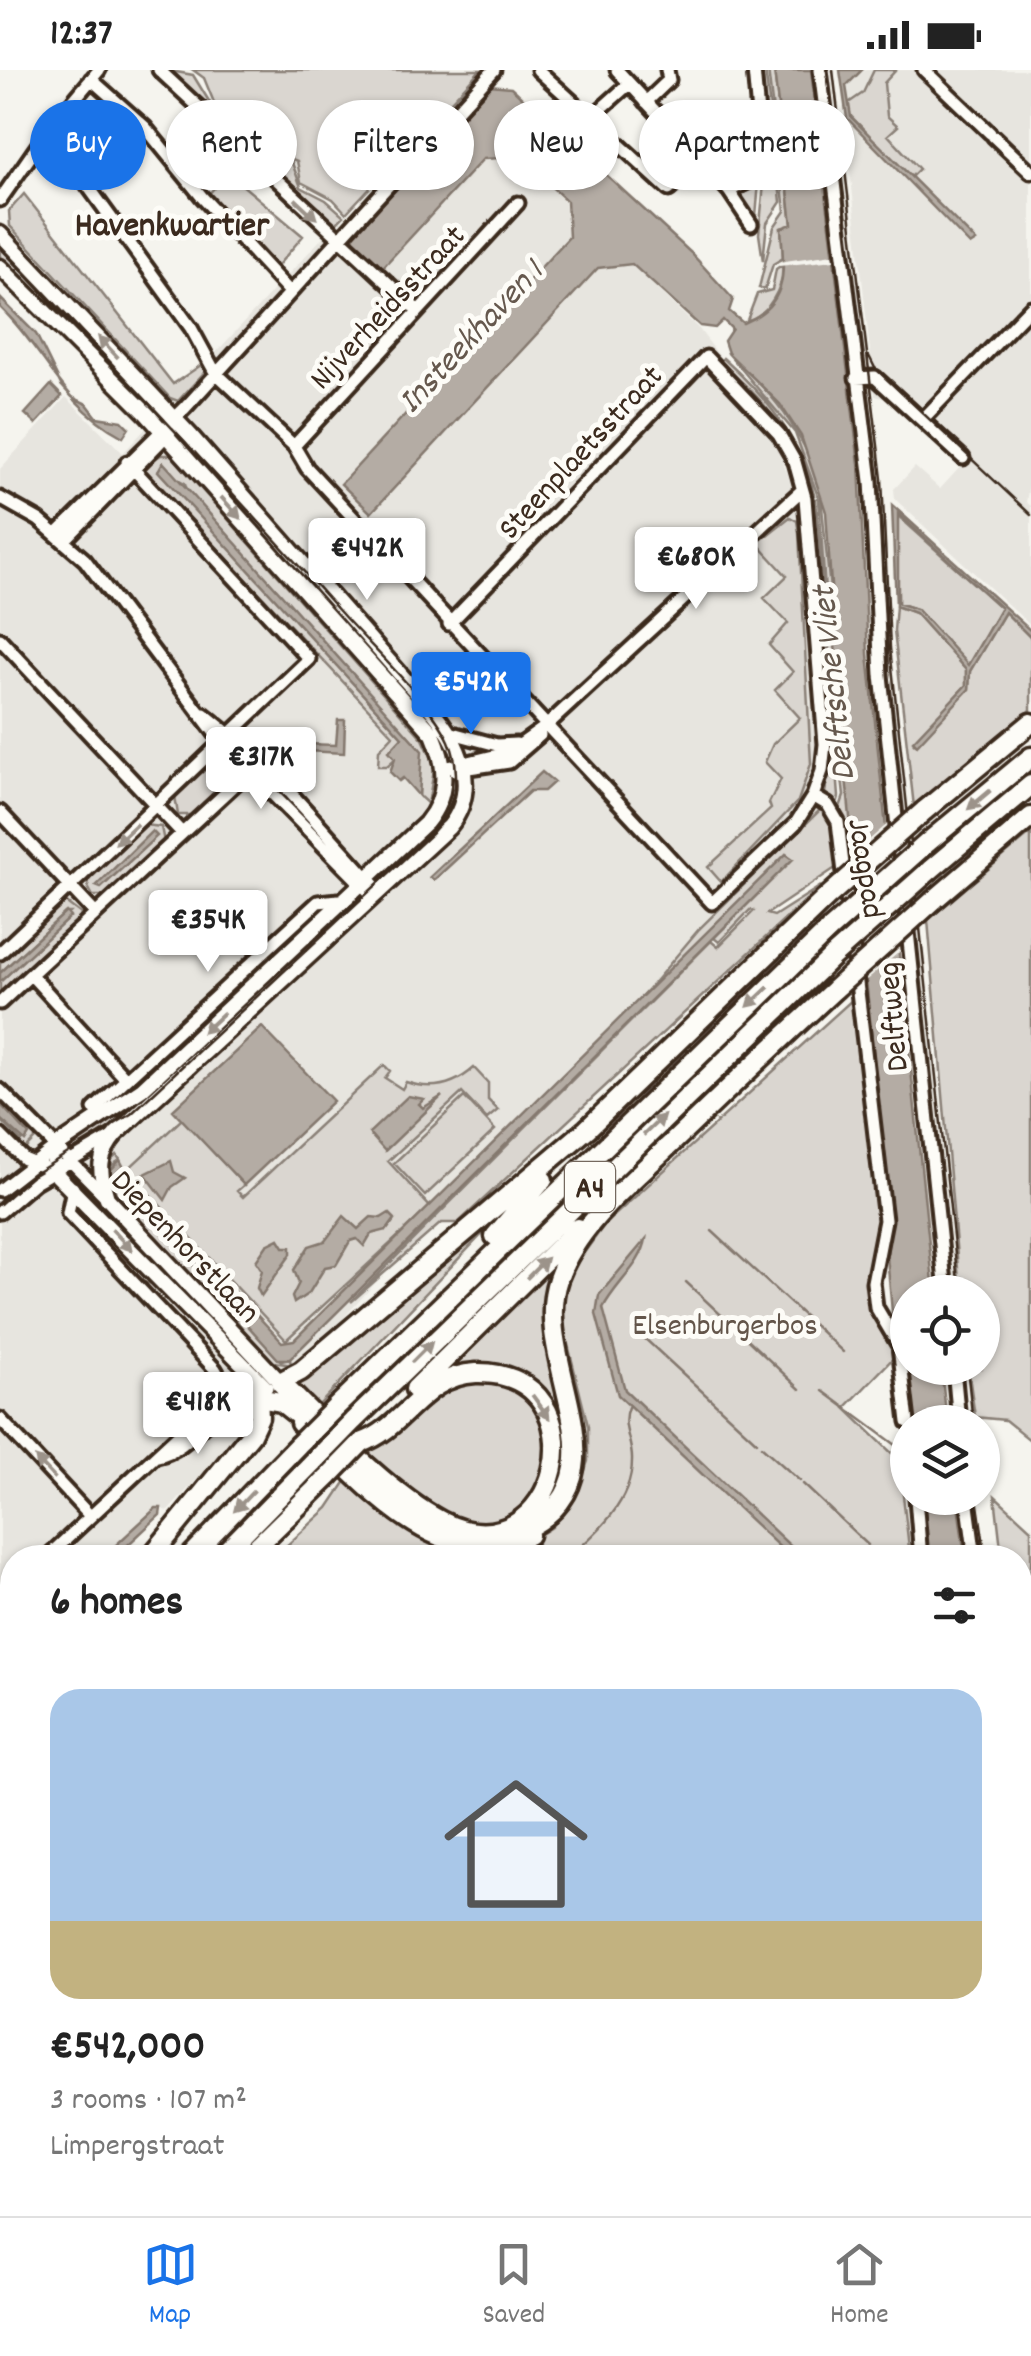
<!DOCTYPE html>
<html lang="en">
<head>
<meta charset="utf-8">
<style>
  :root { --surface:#fff; --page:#f2f2f2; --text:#222; --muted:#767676; --line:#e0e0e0; --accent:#1a73e8 }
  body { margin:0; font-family:Dekko,sans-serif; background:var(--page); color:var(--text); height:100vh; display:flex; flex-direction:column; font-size:38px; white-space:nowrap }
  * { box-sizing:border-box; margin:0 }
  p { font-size:32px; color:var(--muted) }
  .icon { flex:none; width:55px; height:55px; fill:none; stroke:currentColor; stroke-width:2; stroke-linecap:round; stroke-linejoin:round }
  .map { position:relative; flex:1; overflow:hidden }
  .details { position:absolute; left:0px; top:1475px; width:1032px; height:672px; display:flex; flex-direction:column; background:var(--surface); border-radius:40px 40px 0 0; box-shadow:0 2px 8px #0004 }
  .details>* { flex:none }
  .guide { position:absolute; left:30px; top:30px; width:972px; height:90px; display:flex; gap:20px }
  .buttons { position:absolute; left:890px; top:1205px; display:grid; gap:20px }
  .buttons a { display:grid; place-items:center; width:110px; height:110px; border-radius:50%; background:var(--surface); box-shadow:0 2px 8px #0004; font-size:50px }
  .price { position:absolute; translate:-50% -85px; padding:0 22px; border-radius:10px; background:#fff; color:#222; font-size:32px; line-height:65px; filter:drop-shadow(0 2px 5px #0008) }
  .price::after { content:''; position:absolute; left:50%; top:60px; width:30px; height:22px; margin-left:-15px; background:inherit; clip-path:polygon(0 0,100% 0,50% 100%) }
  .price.on { background:var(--accent); color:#fff }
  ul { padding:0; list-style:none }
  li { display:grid; align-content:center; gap:20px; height:530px; padding:0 50px }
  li+li { border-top:2px solid var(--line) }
  li span { display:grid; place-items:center; height:310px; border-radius:30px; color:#555 }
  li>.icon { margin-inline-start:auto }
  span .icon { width:180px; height:180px; fill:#fffc; stroke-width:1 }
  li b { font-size:42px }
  h2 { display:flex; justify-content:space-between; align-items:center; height:120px; padding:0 50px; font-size:42px }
  .pill { padding:0 35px; border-radius:45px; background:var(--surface); box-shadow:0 2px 8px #0004; font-size:35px; line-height:90px }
  .pill.on { background:var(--accent); color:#fff }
  .status { display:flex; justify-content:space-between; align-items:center; height:70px; padding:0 50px; background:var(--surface); direction:ltr }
  .status svg { height:28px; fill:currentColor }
  .menu { display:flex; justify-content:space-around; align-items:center; height:140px; border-top:2px solid var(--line); background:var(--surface); font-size:28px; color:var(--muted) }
  .menu a { display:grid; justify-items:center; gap:5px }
  .menu .on { color:var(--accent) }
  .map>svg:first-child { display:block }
</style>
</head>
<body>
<div class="status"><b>12:37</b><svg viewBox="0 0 49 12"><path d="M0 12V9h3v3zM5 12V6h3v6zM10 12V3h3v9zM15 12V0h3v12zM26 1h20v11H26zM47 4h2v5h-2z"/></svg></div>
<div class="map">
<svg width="1031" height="2146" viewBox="0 0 1031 2146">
  <rect width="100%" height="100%" fill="#f5f4ee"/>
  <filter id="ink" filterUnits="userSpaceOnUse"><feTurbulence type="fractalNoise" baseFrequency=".01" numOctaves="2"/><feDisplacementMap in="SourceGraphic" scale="20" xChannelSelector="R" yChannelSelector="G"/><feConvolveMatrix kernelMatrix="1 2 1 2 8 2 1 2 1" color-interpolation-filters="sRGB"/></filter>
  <g filter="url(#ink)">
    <path fill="#e7e5df" d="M865 0H1031V405L1026 432 1031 436V556L895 429 894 419 915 397 940 419 972 384 924 338 875 326 841 17Z
      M519 88 699 259 762 343 806 447 836 730 754 810 490 1087 168 1441 156 1437 103 1487 12 1488V1572L0 1584V399L66 327 123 383 335 154 383 198 484 89Z
      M1020 1604 1031 1614V1758L1020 1659Z"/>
    <path fill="#dad6d0" stroke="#8a8077" stroke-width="2.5" d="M165 0 193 5 215 41 254 67 266 82 261 89Z
      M193 0H480L346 143 333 129 301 112 297 91 271 81 257 61 215 35 204 8Z
      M758 0H765L777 91 767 92Z
      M768 0H774L792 155 781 158 783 188 773 194 765 219 759 218 774 157 785 141Z
      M812 0H816L832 183Z
      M874 0H896L884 13 887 46 898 56 888 65 919 99 910 108 848 43 847 34 863 23Z
      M269 88 291 90 301 117 326 130 344 146 336 154 266 90Z
      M777 93 781 132 767 153 763 191 759 164 766 94Z
      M228 103 303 166 273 201 205 128Z
      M759 112 755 157 736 124Z
      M24 124 173 314 207 291 211 295 178 331 170 328 10 156 9 141Z
      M0 171 154 333 147 339 0 194Z
      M782 195C785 215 767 248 747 250L757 224 772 220 776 199Z
      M728 283C772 322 803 360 820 416L854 770 844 781 838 743 844 726 830 599 819 429 795 363Z
      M723 288C765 326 800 367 814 425L806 426C794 365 766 329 719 293Z
      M188 369 440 652 456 690 447 689 182 375Z
      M161 385H171L423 669 435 695 428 734 419 726V678L188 424 185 413 158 399 403 668 396 688 387 696H378L379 680 393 665 145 401 148 393Z
      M816 429 839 727 836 738 825 723 831 689 808 430Z
      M896 444 1001 538 968 596 917 539 898 533Z
      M790 447 797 451 799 463 811 694 798 731 721 812 708 797 771 739 769 733 781 709 765 692 773 674 800 648 775 620 793 602 769 575 788 553 764 528 787 506 757 473Z
      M896 536 915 543 966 600V615L913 674 969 619 970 601 1005 542 1031 568V640L914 737 894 561Z
      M218 686 236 705 193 745H178L175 726Z
      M453 705 459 706 461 713 445 753 393 802 387 795 432 752Z
      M824 736 831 745 837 797 767 844 774 846 821 816 458 1153H441L351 1232 711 871 718 877 754 841 750 840 719 872 714 868 792 790 787 785 620 953 699 859Z
      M144 755 161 757 164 772 107 826H93L88 817 90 805Z
      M1031 763V1371L1005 1350 975 1347 968 1298H982V1222H960L928 850Z
      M64 831 81 844 78 854 0 929V912L70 843H65L0 903V889Z
      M346 835 352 841 126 1050 83 1080 77 1069Z
      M854 928 880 1155 867 1207 870 1235 897 1284 845 1338 899 1390 910 1487 273 1488 328 1438 352 1402 419 1459 525 1474 552 1457 575 1429 588 1391V1356L561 1246 568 1205 605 1154Z
      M384 995 390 1001 385 1008 402 1019 406 1012C432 1021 454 1016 474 998L488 1013V1030L498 1040 487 1049 462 1023 388 1091 430 1137 286 1270 127 1100 182 1049 244 1115 237 1121 243 1127Z
      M0 1025 38 1066 22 1082 0 1061V1049L21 1071 29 1064 0 1034Z
      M464 1027 495 1060 425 1126 394 1093Z
      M117 1085 120 1090 109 1097 281 1291 290 1289 291 1295 268 1291 210 1217H198L110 1116 104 1096Z
      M76 1110C133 1170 193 1226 250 1286L245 1290 73 1112Z
      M530 1114 316 1338 292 1318Z
      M75 1127 156 1214 139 1212 117 1185 110 1183 112 1179 76 1144Z
      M556 1188 560 1189 555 1200 570 1341 569 1405 542 1439C580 1385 560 1358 525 1312L435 1309Z
      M487 1307C498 1312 513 1316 522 1323 579 1369 532 1470 460 1450 424 1441 394 1405 367 1382L420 1329 440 1316Z
      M995 1426 1031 1459V1619L1020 1611V1488L1002 1487Z
      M12 1595V1628L0 1640V1607Z
      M12 1736V2135H438L428 2146H0V1748Z
      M441 2135H573L585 2146H430Z
      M587 2135H671L682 2146H599Z
      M684 2135H774L762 2146H696Z
      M801 2135H929L934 2146H798Z"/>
    <path fill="#b4aca4" stroke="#84786e" stroke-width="2.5" fill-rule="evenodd" d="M774 0H811L859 394 868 584 934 1222H908V1298H941L947 1352H914L900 1262 892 1242 887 1186 890 1152 840 646 826 442 801 366 780 334 728 283 724 271 732 259 723 250 715 258 700 256 632 194 598 198 371 443 341 414 569 167 567 131 519 87 483 89 383 197 354 170 353 162 489 15 511 17 691 183 733 229 729 241 743 253C790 234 784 201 781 158L792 154Z
      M840 0H862L846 16 851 47 976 171 970 175 847 48Z
      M0 228 36 264 61 315 72 327 87 334 97 347 122 351 129 358 123 367C59 332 49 285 0 237Z
      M51 315 62 326 36 354 25 344Z
      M163 392 422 681 419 726 403 708 399 711 390 702 395 688 389 681 402 667 158 401Z
      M892 435 1031 561V568L1005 542 970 601 969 619 917 675 913 671 966 615V600L915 543 896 536ZM898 444 1001 538 968 595 917 539 898 533Z
      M338 650H345L344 683 306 681V674L336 675Z
      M542 702 554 712 544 721H530L434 810 430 807Z
      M152 761 157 766 101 818 96 816Z
      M786 784 793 789 290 1289H278L109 1102 120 1090 130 1109 282 1272 294 1270Z
      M66 842 70 847 0 912V903Z
      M262 957 333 1031 244 1115 173 1040Z
      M408 1026 424 1029 419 1034 423 1038 442 1026 385 1081 369 1063Z
      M0 1034 29 1065 25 1071 0 1049Z
      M171 1091 174 1102 185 1108 172 1117 165 1130 145 1104Z
      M389 1143 395 1149 387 1160 371 1164 364 1176 357 1169 350 1171 336 1195 325 1197 309 1223 294 1233 292 1227 299 1213 294 1200 309 1176 325 1171 344 1146 358 1159 371 1147 381 1148Z
      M279 1169 284 1177H291V1184L261 1226 257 1218 262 1200 256 1191 267 1175Z
      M646 1169C642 1194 615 1214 603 1238L625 1320 802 1487H790L618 1325 596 1244 599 1225Z
      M922 1428H957L965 1487H928Z
      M156 1438H161L160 1445 115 1487H103Z
      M1020 1970 1031 2067V2146H1002L1001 2135H1020Z"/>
    <path fill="#f5f4ee" d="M832 147 843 236 841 237 834 190 779 196 778 192 833 184Z
      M892 750 904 878 864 912 851 786Z"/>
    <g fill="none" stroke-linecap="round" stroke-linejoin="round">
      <path stroke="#84786e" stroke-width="2.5" d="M712 1161 843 1282
        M686 1212 800 1319
        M642 1266 757 1372
        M823 1321 896 1375
        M761 1376 800 1411
        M803 1414 868 1475
        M674 1478 684 1488
        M871 1478 882 1488
        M568 1488C597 1463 632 1432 632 1391 633 1371 620 1356 628 1337
        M809 2139 817 2146
        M113 2146 120 2135"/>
      <defs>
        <path id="minor" d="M159 0 418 241
          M538 0 669 120 699 93
          M617 0 729 121 751 154
          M820 0 871 411 881 605 946 1222
          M924 0 990 63
          M91 9 145 57 202 127 289 221
          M646 32 669 10 667 0
          M592 47 629 14
          M48 61 191 258 215 302 294 376 307 398 712 833 796 753 813 726 822 701 825 674 805 428 795 392 779 364 706 287 449 554
          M993 66 1031 102
          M729 121 756 108 763 99 754 0
          M0 130 48 61 99 0
          M856 308 875 307 963 388
          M922 350 1031 237
          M294 376 518 133
          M0 428 39 450 85 490 223 674 374 827
          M57 464 185 338 494 0
          M65 470 170 362
          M0 569 181 762
          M204 644 261 690 380 822
          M452 663 497 675 516 674
          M444 698 510 682 545 657 802 420
          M455 700 509 692 540 665
          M813 726 828 735 838 752 885 1150 873 1212 876 1237 899 1276 908 1352
          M0 742 95 843
          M0 883 309 589 127 392
          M31 905 126 1009
          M0 933 261 690
          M0 1020 107 1128
          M94 1039 318 832 339 830
          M0 1065 24 1089 53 1101
          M73 1118 68 1143 215 1299 222 1311 221 1325
          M0 1120 54 1078
          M0 1142 35 1112 112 1067
          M954 1298 959 1352
          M0 1349 90 1446
          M157 1386C199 1377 211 1327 258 1328
          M916 1428 921 1488
          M967 1428 975 1488
          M46 1488 221 1325 267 1317
          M0 1531 12 1519
          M1020 1896 1031 1972
          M996 2135 997 2146"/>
        <path id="major" d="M0 164 191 366 430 638C459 671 481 717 449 757L116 1064C97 1086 99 1102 107 1128L280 1312
          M0 197 147 344 433 664C447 697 449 725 426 753L142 1019 54 1078 53 1101 265 1317"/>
        <path id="highway" d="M924 741 1031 653
          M927 773 1031 687
          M930 800 1031 715
          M934 830 1031 747
          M495 1166 543 1110
          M415 1319 578 1158
          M335 1338 829 860
          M353 1351 832 887
          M300 1353C361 1407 438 1509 529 1465
          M361 1373C405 1358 423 1305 476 1303 608 1300 560 1513 441 1451 389 1424 323 1354 280 1312L301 1301 587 1059 826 828
          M518 1463C637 1410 529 1292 558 1209 578 1153 634 1110 675 1070 728 1019 781 969 835 919
          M150 1488 251 1364 259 1347 258 1328 281 1332 305 1351
          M189 1488 298 1375
          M219 1488 313 1392
          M245 1488 329 1406
          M0 1680 12 1662
          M0 1716 12 1703"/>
      </defs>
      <use href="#minor" stroke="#3b2a1e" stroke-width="19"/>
      <use href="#major" stroke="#3b2a1e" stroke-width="21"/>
      <use href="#highway" stroke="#3b2a1e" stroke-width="25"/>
      <use href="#minor" stroke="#fdfcf7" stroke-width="11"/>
      <use href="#major" stroke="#fdfcf7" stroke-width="14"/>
      <use href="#highway" stroke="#fdfcf7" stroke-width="18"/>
      <path stroke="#3b2a1e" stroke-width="2.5" d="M833 0 882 409 890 578 959 1222
        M0 175C115 297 230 418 341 543 371 577 432 633 449 671 463 704 455 738 432 763L131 1044 31 1106 0 1134
        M869 286 875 298 1031 445
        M967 1298 973 1352
        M977 1428 986 1488
        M1020 1794 1031 1884
        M1024 1871 1031 1913"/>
      <defs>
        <path id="highway-bridge" d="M826 828 924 741
          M829 860 927 773
          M832 887 930 800
          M835 919 934 830
          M298 1375 335 1338
          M313 1392 353 1351
          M329 1406 361 1373"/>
      </defs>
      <use href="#highway-bridge" stroke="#3b2a1e" stroke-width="25" stroke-linecap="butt"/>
      <use href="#highway-bridge" stroke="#fdfcf7" stroke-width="18"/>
    </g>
    <defs><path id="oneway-solid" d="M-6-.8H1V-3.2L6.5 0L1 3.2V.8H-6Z" transform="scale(2.5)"/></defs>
    <g fill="#9c938a">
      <use href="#oneway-solid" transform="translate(306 139) rotate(43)"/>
      <use href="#oneway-solid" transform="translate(108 277) rotate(-133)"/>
      <use href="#oneway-solid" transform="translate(231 438) rotate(48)"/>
      <use href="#oneway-solid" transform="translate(979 730) rotate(140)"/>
      <use href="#oneway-solid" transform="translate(126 764) rotate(137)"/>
      <use href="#oneway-solid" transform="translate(758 927) rotate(137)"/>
      <use href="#oneway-solid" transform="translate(213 953) rotate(137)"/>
      <use href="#oneway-solid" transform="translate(654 1055) rotate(-44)"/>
      <use href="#oneway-solid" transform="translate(122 1170) rotate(47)"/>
      <use href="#oneway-solid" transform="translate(537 1198) rotate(-45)"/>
      <use href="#oneway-solid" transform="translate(422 1282) rotate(-45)"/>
      <use href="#oneway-solid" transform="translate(541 1337) rotate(54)"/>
      <use href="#oneway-solid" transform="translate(45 1398) rotate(-133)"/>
      <use href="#oneway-solid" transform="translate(244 1431) rotate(134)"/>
    </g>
  </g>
  <g text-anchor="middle" stroke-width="10" stroke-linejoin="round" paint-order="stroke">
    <rect fill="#fdfcf7" stroke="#75695f" stroke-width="2.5" x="565" y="1092" width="50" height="50" rx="8"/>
    <g font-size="30" font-weight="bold" fill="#3b2a1e">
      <text x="590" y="1127">A4</text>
    </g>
    <g font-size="32" fill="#3b2a1e" stroke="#fdfcf7">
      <text transform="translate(386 236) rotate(-47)" y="11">Nijverheidsstraat</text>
      <text transform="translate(579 381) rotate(-47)" y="11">Steenplaetsstraat</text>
      <text transform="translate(868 798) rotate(81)" y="11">Jaagpad</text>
      <text transform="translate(891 947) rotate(-95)" y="11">Delftweg</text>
      <text transform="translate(187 1175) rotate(46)" y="11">Diepenhorstlaan</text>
    </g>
    <g font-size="32" fill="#63554a" stroke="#fdfcf7">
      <text x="725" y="1264">Elsenburgerbos</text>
    </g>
    <g font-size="35" font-weight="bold" fill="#3b2a1e" stroke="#fdfcf7">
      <text x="172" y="165">Havenkwartier</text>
    </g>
    <g font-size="35" font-style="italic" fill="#65584d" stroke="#fdfcf7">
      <text transform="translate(469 265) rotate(-47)" y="12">Insteekhaven 1</text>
      <text transform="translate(831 614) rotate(-96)" y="12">Delftsche Vliet</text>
    </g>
  </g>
</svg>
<div class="buttons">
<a><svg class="icon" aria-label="locate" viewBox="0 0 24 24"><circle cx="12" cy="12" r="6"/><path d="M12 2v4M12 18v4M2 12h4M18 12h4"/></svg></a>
<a><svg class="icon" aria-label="layers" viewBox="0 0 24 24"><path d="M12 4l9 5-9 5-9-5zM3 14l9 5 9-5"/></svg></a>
</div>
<b class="price" style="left:367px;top:533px">€442K</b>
<b class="price" style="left:696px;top:542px">€680K</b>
<b class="price on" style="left:471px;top:667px">€542K</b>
<b class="price" style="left:261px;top:742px">€317K</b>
<b class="price" style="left:208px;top:905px">€354K</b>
<b class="price" style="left:198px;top:1387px">€418K</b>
<div class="guide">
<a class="pill on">Buy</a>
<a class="pill">Rent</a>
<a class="pill">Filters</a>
<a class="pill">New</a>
<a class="pill">Apartment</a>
</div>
<section class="details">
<h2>6 homes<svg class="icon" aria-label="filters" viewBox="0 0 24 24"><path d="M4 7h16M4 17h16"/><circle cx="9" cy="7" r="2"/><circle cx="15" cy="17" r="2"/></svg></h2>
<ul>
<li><span style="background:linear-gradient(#a9c7e8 75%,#c2b280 0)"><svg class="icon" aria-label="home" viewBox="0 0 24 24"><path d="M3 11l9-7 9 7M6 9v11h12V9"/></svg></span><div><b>€542,000</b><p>3 rooms · 107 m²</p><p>Limpergstraat</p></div></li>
</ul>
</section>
</div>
<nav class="menu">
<a class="on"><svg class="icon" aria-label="map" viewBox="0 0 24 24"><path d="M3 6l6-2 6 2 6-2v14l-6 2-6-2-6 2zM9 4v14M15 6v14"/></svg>Map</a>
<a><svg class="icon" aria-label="saved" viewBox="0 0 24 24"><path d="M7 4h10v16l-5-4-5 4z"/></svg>Saved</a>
<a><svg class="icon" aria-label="home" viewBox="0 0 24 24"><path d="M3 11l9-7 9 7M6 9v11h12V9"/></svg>Home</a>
</nav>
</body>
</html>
